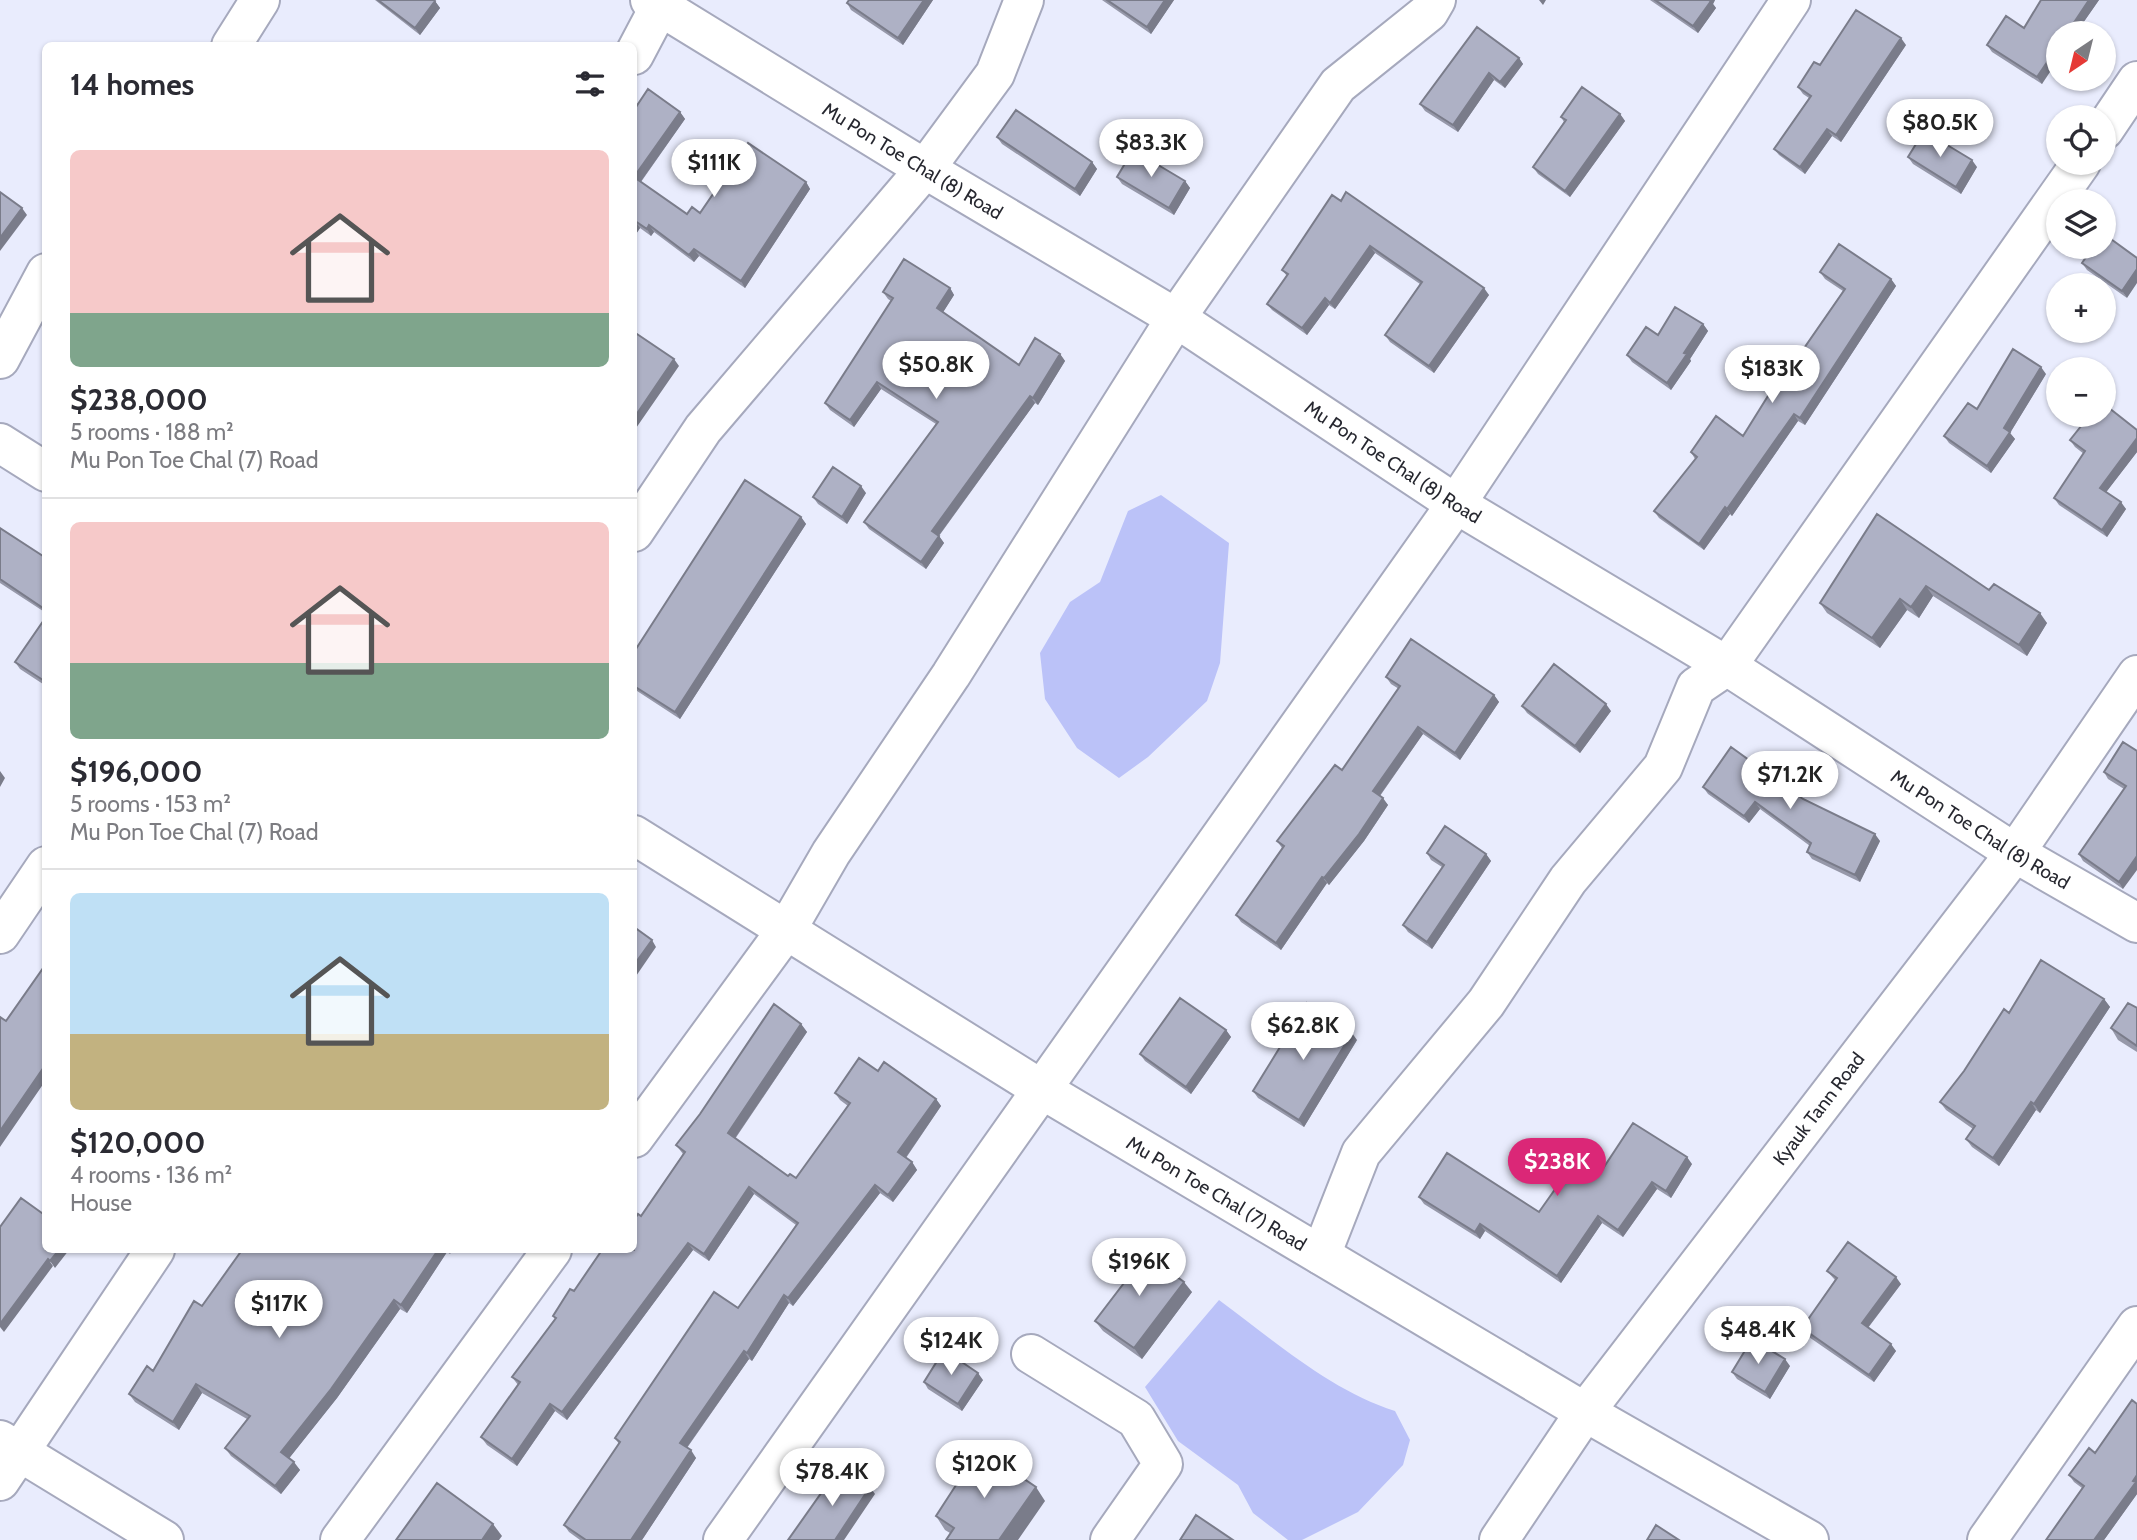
<!DOCTYPE html>
<html lang="en">
<head>
<meta charset="utf-8">
<style>
  :root { --surface:#fff; --page:#f7f7f7; --text:#2b2b33; --muted:#7c7c81; --line:#e1e1e2; --accent:#db2777 }
  body { margin:0; font-family:Cabin,sans-serif; background:var(--page); color:var(--text); height:100vh; display:flex; flex-direction:column; font-size:26px; white-space:nowrap }
  * { box-sizing:border-box; margin:0 }
  p { font-size:23px; color:var(--muted) }
  .icon { flex:none; width:38px; height:38px; fill:none; stroke:currentColor; stroke-width:2; stroke-linecap:round; stroke-linejoin:round }
  .map { position:relative; flex:1; overflow:hidden }
  .drawer { position:absolute; left:42px; top:42px; width:595px; height:1211px; display:flex; flex-direction:column; background:var(--surface); border-radius:10px; box-shadow:0 2px 5px #0004 }
  .drawer>* { flex:none }
  .needle { width:46px; rotate:215deg }
  .fabs { position:absolute; left:2046px; top:21px; display:grid; gap:14px }
  .fabs a { display:grid; place-items:center; width:70px; height:70px; border-radius:50%; background:var(--surface); box-shadow:0 2px 5px #0004; font-size:35px }
  .price { position:absolute; translate:-50% -60px; padding:0 16px; border-radius:24px; background:#fff; color:#222; font-size:23px; line-height:46px; filter:drop-shadow(0 2px 4px #0008) }
  .price::after { content:''; position:absolute; left:50%; top:42px; width:21px; height:16px; margin-left:-10px; background:inherit; clip-path:polygon(0 0,100% 0,50% 100%) }
  .price.on { background:var(--accent); color:#fff }
  ul { padding:0; list-style:none }
  li { display:grid; align-content:center; gap:14px; height:371px; padding:0 28px }
  li+li { border-top:2px solid var(--line) }
  li span { display:grid; place-items:center; height:217px; border-radius:10px; color:#555 }
  li>.icon { margin-inline-start:auto }
  span .icon { width:126px; height:126px; fill:#fffc; stroke-width:1 }
  li b { font-size:30px }
  h2 { display:flex; justify-content:space-between; align-items:center; height:84px; padding:0 28px; font-size:30px }
  .map>svg:first-child { display:block }
</style>
</head>
<body>
<div class="map">
<svg width="2137" height="1540" viewBox="0 0 2137 1540">
  <rect width="100%" height="100%" fill="#e9ecfd"/>
  <path fill="#bbc2f8" d="M1161 495 1229 543 1220 663 1207 701 1148 757 1119 778 1077 748 1045 699 1040 653 1070 602 1100 582 1128 511Z
    M1219 1300C1273 1340 1331 1391 1395 1411L1410 1440 1403 1465 1358 1512 1302 1540H1288L1253 1513 1238 1485 1178 1441 1145 1387Z"/>
  <g fill="none" stroke-linecap="round" stroke-linejoin="round">
    <defs>
      <g id="minor">
        <path id="s1" d="M650 0 925 169 1176 318 1456 504 1727 666 2015 853 2137 923"/>
        <path d="M231 46 260 0"/>
        <path d="M634 55 663 0"/>
        <path d="M2104 130 2137 81"/>
        <path d="M0 359 46 273"/>
        <path d="M0 443 46 472"/>
        <path d="M634 532 703 429 925 169 995 74 1024 0"/>
        <path id="s2" d="M634 835 1041 1089 1585 1412 1809 1540"/>
        <path d="M0 934 46 866"/>
        <path d="M634 1138 787 929 831 853 951 675 1176 318 1338 85 1429 12 1436 0"/>
        <path d="M1321 1255 1361 1153 1486 1003 1568 880 1663 767 1696 687 1727 666 2081 163"/>
        <path d="M1031 1354 1136 1419 1163 1464 1110 1540"/>
        <path d="M0 1440 164 1540"/>
        <path d="M0 1481 155 1250"/>
        <path d="M340 1540 552 1250"/>
        <path d="M723 1540 1456 504 1791 0"/>
        <path id="s3" d="M1499 1540 1585 1412 2015 853 2137 675"/>
        <path d="M1987 1540 2137 1326"/>
      </g>
    </defs>
    <use href="#minor" stroke="#a6a9bd" stroke-width="42"/>
    <use href="#minor" stroke="#fff" stroke-width="38"/>
  </g>
  <path fill="#9698a9" d="M375 0H434L440 8 420 35Z
    M849 0H933L903 45 851 10 847 3Z
    M1102 0H1174L1151 34Z
    M1650 0H1715L1713 4 1716 8 1698 33Z
    M2041 0H2099L2076 33H2058L2042 84 1992 52 1987 45 2024 28Z
    M1906 45 1841 142 1832 136 1805 174 1779 155 1774 149 1809 98 1803 94 1798 87 1820 65Z
    M1519 58 1523 64 1505 88 1494 80 1458 132 1425 111 1420 104Z
    M634 110 680 112 685 119 641 182 687 214 700 213 806 182 810 189 745 288 699 256 694 262 654 232 651 236 640 228 634 237Z
    M1620 114 1625 121 1570 197 1538 174 1533 167 1564 122 1561 117Z
    M997 137 1092 162 1097 169 1080 196 1002 144Z
    M1908 157 1977 167 1961 194 1913 164Z
    M1117 177 1185 181 1190 188 1174 215 1122 184Z
    M1332 195 1489 295 1434 373 1390 342 1385 335 1420 284 1375 253 1335 309 1329 305 1307 335 1272 310 1267 304 1287 276 1282 270Z
    M2093 247 2127 298 2087 270 2082 263Z
    M1820 272 1891 279 1896 286 1805 425 1798 421 1732 516 1730 514 1704 550 1659 518 1654 511 1695 459 1691 452 1743 436 1843 291 1825 279Z
    M950 288 954 295 943 312 1019 365 1060 354 1065 361 1038 405 1035 403 939 536 944 543 926 569 869 529 864 522 936 424 881 389 854 427 830 410 825 403 891 301 888 299 883 292Z
    M1703 324 1708 331 1690 359 1691 361 1671 390 1632 362 1627 355 1658 335Z
    M2046 374 2010 433 2015 439 1991 473 1949 443 1944 436 1977 409Z
    M2070 440 2137 452 2106 492 2126 509 2107 537 2059 505 2054 498 2084 454 2075 447Z
    M866 493 847 524 818 504 813 497Z
    M1877 514 1989 590 2047 623 2027 656 1933 596 1919 618 1907 610 1880 648 1827 613 1820 603Z
    M801 517 806 524 680 719 634 689V652Z
    M0 528 46 558V613L0 583Z
    M46 617V686L20 669 15 662Z
    M1386 677 1494 695 1499 702 1460 760 1423 734 1380 796 1388 805 1364 841 1329 885 1327 883 1281 950 1241 922 1236 915 1282 848 1277 841 1342 770 1399 689 1391 684Z
    M1522 706 1611 711 1580 753 1527 713Z
    M2137 751 2123 889 2083 861 2079 854 2124 789 2108 779 2104 772Z
    M1703 787 1803 799 1880 841 1860 882 1812 859 1807 852 1810 846 1760 809 1749 823 1708 794Z
    M1427 853 1486 854 1491 861 1432 949 1408 932 1403 925 1442 867 1431 860Z
    M2104 999 2110 1007 2040 1113 2036 1110 1999 1166 1972 1147 1966 1139 1973 1129 1946 1110 1940 1102 2009 1013Z
    M2137 1008V1052L2118 1040 2111 1028Z
    M801 1024 807 1032 735 1139 788 1176 796 1178 848 1106 840 1100 835 1093 878 1071 936 1099 941 1106 906 1158 912 1162 917 1170 893 1202 880 1193 793 1306 789 1303 752 1361 749 1359 687 1448 696 1458 642 1540H580L569 1532 564 1525 619 1444 615 1438 738 1308 796 1225 754 1194 709 1261 693 1250 567 1420 555 1411 517 1466 487 1445 481 1437 518 1385 512 1377 555 1319 553 1316 574 1291 634 1250 641 1216 683 1154 676 1145Z
    M1226 1030 1231 1037 1191 1094 1145 1061 1140 1054Z
    M1357 1040 1304 1127 1258 1098 1253 1091Z
    M1692 1164 1671 1198 1657 1189 1623 1237 1602 1223 1561 1283 1485 1231 1480 1239 1424 1204 1419 1197 1539 1212 1602 1170Z
    M242 1250H453L450 1254 447 1252 407 1313 400 1309 337 1398 289 1458 300 1470 281 1494 231 1456 225 1448 247 1419 202 1393 179 1430 135 1402 129 1394 153 1371 202 1306Z
    M1827 1271 1901 1284 1868 1328 1896 1351 1874 1382 1806 1335 1802 1328 1835 1280Z
    M1116 1272 1192 1292 1142 1359 1103 1331 1095 1321 1124 1283Z
    M1790 1366 1770 1399 1737 1379 1732 1372Z
    M983 1380 962 1411 928 1389 924 1382Z
    M2069 1475 2137 1494 2104 1540H2046L2082 1488 2074 1482Z
    M957 1476 1045 1501 950 1533 945 1530 936 1516 959 1480Z"/>
  <path fill="#7a7c8a" d="M924 0H933L903 45 898 38Z
    M1165 0H1174L1151 34 1147 27Z
    M1539 0H1546L1543 5Z
    M1708 0H1715L1713 4 1716 8 1698 33 1693 26Z
    M2089 0H2099L2076 33H2067Z
    M435 1 440 8 420 35 415 28Z
    M1901 38 1906 45 1841 142 1836 135Z
    M2058 46V60L2042 84 2037 77Z
    M1519 58 1523 64 1505 88 1500 82Z
    M1489 73 1494 80 1458 132 1453 125Z
    M680 112 685 119 639 184 634 177Z
    M1620 114 1625 121 1570 197 1565 191Z
    M1827 129 1832 136 1805 174 1800 167Z
    M1972 160 1977 167 1961 194 1956 187Z
    M1092 162 1097 169 1080 196 1075 189Z
    M1185 181 1190 188 1174 215 1169 208Z
    M806 182 810 189 745 288 741 281Z
    M22 208 27 215 0 251V238Z
    M635 221 640 228 634 237V223Z
    M649 225 654 232 651 236 647 229Z
    M1370 246 1375 253 1335 309 1330 303Z
    M694 249 699 256 694 262 689 255Z
    M2137 269V283L2127 298 2122 291Z
    M1891 279 1896 286 1805 425 1800 418Z
    M950 288 954 295 942 314 937 308Z
    M1484 288 1489 295 1434 373 1429 366Z
    M1325 298 1329 305 1307 335 1302 328Z
    M1703 324 1708 331 1690 359 1691 361 1671 390 1667 383 1684 353Z
    M1060 354 1065 361 1038 405 1033 398Z
    M674 359 679 366 634 431V418Z
    M2041 367 2046 374 2010 433 2015 439 1991 473 1987 466 2004 428Z
    M877 382 881 389 854 427 850 420Z
    M1030 396 1035 403 937 538 932 531Z
    M1794 414 1798 421 1732 516 1727 509Z
    M2137 438V452L2104 495 2100 488Z
    M861 486 866 493 847 524 842 517Z
    M2121 502 2126 509 2107 537 2102 530Z
    M1725 507 1730 514 1704 550 1699 544Z
    M801 517 806 524 680 719 675 712Z
    M939 536 944 543 926 569 921 562Z
    M1926 586 1933 596 1919 618 1911 607Z
    M1900 599 1907 610 1880 648 1872 638Z
    M2040 613 2047 623 2027 656 2019 645Z
    M1494 695 1499 702 1460 760 1455 753Z
    M1606 704 1611 711 1580 753 1575 746Z
    M1418 727 1423 734 1378 798 1373 791Z
    M0 771 5 778 0 787Z
    M1383 798 1388 805 1364 841 1329 885 1324 878Z
    M1755 802 1760 809 1749 823 1744 816Z
    M1875 834 1880 841 1860 882 1855 875Z
    M1486 854 1491 861 1432 949 1427 942Z
    M2137 856V870L2123 889 2119 882Z
    M1322 877 1327 883 1281 950 1276 943Z
    M652 940 656 947 634 979V965Z
    M2104 999 2110 1007 2040 1113 2034 1104Z
    M801 1024 807 1032 733 1141 728 1133Z
    M1226 1030 1231 1037 1191 1094 1186 1087Z
    M1352 1033 1357 1040 1304 1127 1299 1120Z
    M46 1064V1080L0 1147V1131Z
    M936 1099 941 1106 904 1160 898 1152Z
    M2031 1102 2036 1110 1999 1166 1993 1158Z
    M1687 1157 1692 1164 1671 1198 1666 1191Z
    M912 1162 917 1170 893 1202 888 1195Z
    M1652 1182 1657 1189 1623 1237 1618 1230Z
    M875 1185 880 1193 793 1306 788 1298Z
    M749 1187 754 1194 709 1261 704 1254Z
    M1598 1216 1602 1223 1561 1283 1557 1276Z
    M1480 1224 1485 1231 1480 1239 1475 1232Z
    M688 1243 693 1250 567 1420 562 1412Z
    M59 1250H69L55 1268 50 1261Z
    M438 1250H446L447 1252 407 1313 401 1305Z
    M48 1259 53 1266 4 1332 0 1327V1324Z
    M1896 1277 1901 1284 1866 1330 1862 1323Z
    M1184 1282 1192 1292 1142 1359 1134 1348Z
    M784 1295 789 1303 752 1361 747 1353Z
    M394 1300 400 1309 337 1398 287 1461 281 1452Z
    M1891 1344 1896 1351 1874 1382 1869 1375Z
    M744 1351 749 1359 685 1450 680 1443Z
    M1785 1359 1790 1366 1770 1399 1765 1392Z
    M978 1373 983 1380 962 1411 958 1404Z
    M196 1384 202 1393 179 1430 173 1422Z
    M550 1404 555 1411 517 1466 512 1459Z
    M691 1450 696 1458 642 1540H631Z
    M294 1462 300 1470 281 1494 275 1486Z
    M2137 1475V1494L2104 1540H2094Z
    M870 1487 875 1494 844 1540H835Z
    M1036 1487 1045 1501 1018 1540H999Z
    M493 1524 502 1536 499 1540H482Z"/>
  <path fill="#aeb1c5" stroke="#7a7c8a" stroke-width="2" d="M378 0H434L435 1 415 28Z
    M849 0H924L898 38 847 3Z
    M1107 0H1165L1147 27Z
    M1655 0H1709L1711 1 1693 26Z
    M2041 0H2089L2067 33H2058V46L2037 77 1987 45 2006 16 2024 28Z
    M1856 10 1901 38 1836 135 1827 129 1800 167 1774 149 1811 96 1798 87 1814 62 1820 65Z
    M1477 27 1519 58 1500 82 1489 73 1453 125 1420 104Z
    M1582 87 1620 114 1565 191 1533 167 1566 120 1561 117Z
    M648 89 680 112 634 177 687 214 692 207 700 213 748 143 806 182 741 281 694 249 689 255 649 225 647 229 635 221 634 223V110Z
    M1016 110 1092 162 1075 189 997 137Z
    M1924 131 1972 160 1956 187 1908 157Z
    M1133 150 1185 181 1169 208 1117 177Z
    M0 192 22 208 0 238Z
    M1346 192 1484 288 1429 366 1385 335 1422 282 1370 246 1330 303 1325 298 1302 328 1267 304 1288 274 1282 270 1332 195 1341 201Z
    M2104 234 2137 258V269L2122 291 2082 263 2093 247H2104Z
    M1839 244 1891 279 1800 418 1794 414 1727 509 1725 507 1699 544 1654 511 1697 457 1691 452 1716 416 1743 436 1781 375 1784 377 1845 289 1820 272Z
    M904 259 950 288 937 308 1019 365 1035 338 1060 354 1033 398 1030 396 932 531 939 536 921 562 864 522 938 422 877 382 850 420 825 403 893 298 883 292Z
    M1675 307 1703 324 1684 353 1687 354 1667 383 1627 355 1646 327 1658 335Z
    M634 332 674 359 634 418Z
    M2013 349 2041 367 2004 428 2010 432 1987 466 1944 436 1968 403 1977 409Z
    M2104 404 2137 430V438L2100 488 2121 502 2102 530 2054 498 2085 451 2070 440 2090 415H2104Z
    M833 467 861 486 842 517 813 497Z
    M745 480 801 517 675 712 634 686V652Z
    M1877 514 1989 590 1994 584 2040 613 2019 645 1926 586 1911 607 1900 599 1872 638 1820 603Z
    M0 528 46 558V610L0 579Z
    M46 617V682L15 662Z
    M1411 639 1494 695 1455 753 1418 727 1373 791 1383 798 1359 834 1324 878 1322 877 1276 943 1236 915 1284 846 1277 841 1335 765 1342 770 1400 686 1386 677Z
    M1554 664 1606 704 1575 746 1522 706Z
    M2123 742 2137 751V856L2119 882 2079 854 2126 786 2104 772Z
    M1731 747 1803 799 1875 834 1855 875 1807 852 1811 843 1755 802 1744 816 1703 787Z
    M1445 826 1486 854 1427 942 1403 925 1444 865 1427 853Z
    M634 927 652 940 634 965Z
    M2041 960 2104 999 2034 1104 2031 1102 1993 1158 1966 1139 1975 1126 1940 1102 1964 1071 2004 1009 2009 1013Z
    M46 964V1064L0 1131V1017L6 1021Z
    M1180 998 1226 1030 1186 1087 1140 1054Z
    M1307 1003 1352 1033 1299 1120 1253 1091Z
    M2128 1003 2137 1008V1046L2111 1028Z
    M774 1004 801 1024 728 1133 788 1176 790 1174 796 1178 850 1103 835 1093 859 1058 878 1071 884 1062 936 1099 898 1152 912 1162 888 1195 875 1185 788 1298 784 1295 747 1353 744 1351 680 1443 691 1450 631 1540H586L564 1525 620 1442 615 1438 714 1292 738 1308 798 1223 749 1187 704 1254 688 1243 562 1412 550 1404 512 1459 481 1437 520 1382 512 1377 556 1318 553 1316 570 1289 574 1291 602 1250H634V1220L638 1214 641 1216 685 1152 676 1145 700 1114Z
    M1633 1123 1687 1157 1666 1191 1652 1182 1618 1230 1598 1216 1557 1276 1480 1224 1475 1232 1419 1197 1447 1153 1539 1212 1580 1154 1602 1170Z
    M21 1198 46 1216V1250H59L50 1261 48 1259 0 1324V1227Z
    M1848 1242 1896 1277 1862 1323 1891 1344 1869 1375 1802 1328 1837 1278 1827 1271Z
    M1135 1246 1184 1282 1134 1348 1095 1321 1127 1279 1116 1272Z
    M242 1250H438L401 1305 394 1300 331 1389 281 1452 294 1462 275 1486 225 1448 250 1416 196 1384 173 1422 129 1394 147 1366 153 1371 194 1301 202 1306Z
    M1752 1339 1785 1359 1765 1392 1732 1372Z
    M944 1350 978 1373 958 1404 924 1382Z
    M2132 1400 2137 1404V1475L2133 1481 2136 1482 2094 1540H2046L2084 1486 2069 1475 2089 1448 2095 1453Z
    M977 1447 1036 1487 999 1540H946L954 1528 936 1516 960 1479 957 1476Z
    M841 1465 870 1487 835 1540H788Z
    M437 1483 493 1524 482 1540H396Z
    M1196 1515 1233 1540H1180Z
    M1656 1525 1679 1540H1647Z"/>
  <g text-anchor="middle" stroke-width="5" stroke-linejoin="round" paint-order="stroke">
    <g font-size="19" fill="#272830" stroke="#fff">
      <text dy="7" stroke="none"><textPath href="#s1" startOffset="308">Mu Pon Toe Chal (8) Road</textPath></text>
      <text dy="7" stroke="none"><textPath href="#s1" startOffset="875">Mu Pon Toe Chal (8) Road</textPath></text>
      <text dy="7" stroke="none"><textPath href="#s1" startOffset="1568">Mu Pon Toe Chal (8) Road</textPath></text>
      <text dy="7" stroke="none"><textPath href="#s3" startOffset="537">Kyauk Tann Road</textPath></text>
      <text dy="7" stroke="none"><textPath href="#s2" startOffset="684">Mu Pon Toe Chal (7) Road</textPath></text>
    </g>
  </g>
</svg>
<div class="fabs">
<a><svg class="needle" viewBox="-14 -14 28 28"><path d="M0-13l5 13h-10z" fill="#e53935"/><path d="M0 13l5-13h-10z" fill="#7c7c81"/></svg></a>
<a><svg class="icon" aria-label="locate" viewBox="0 0 24 24"><circle cx="12" cy="12" r="6"/><path d="M12 2v4M12 18v4M2 12h4M18 12h4"/></svg></a>
<a><svg class="icon" aria-label="layers" viewBox="0 0 24 24"><path d="M12 4l9 5-9 5-9-5zM3 14l9 5 9-5"/></svg></a>
<a>+</a>
<a>−</a>
</div>
<b class="price" style="left:1940px;top:159px">$80.5K</b>
<b class="price" style="left:1151px;top:179px">$83.3K</b>
<b class="price" style="left:714px;top:199px">$111K</b>
<b class="price" style="left:936px;top:401px">$50.8K</b>
<b class="price" style="left:1772px;top:405px">$183K</b>
<b class="price" style="left:1790px;top:811px">$71.2K</b>
<b class="price" style="left:1303px;top:1062px">$62.8K</b>
<b class="price on" style="left:1557px;top:1198px">$238K</b>
<b class="price" style="left:1139px;top:1298px">$196K</b>
<b class="price" style="left:279px;top:1340px">$117K</b>
<b class="price" style="left:1758px;top:1366px">$48.4K</b>
<b class="price" style="left:951px;top:1377px">$124K</b>
<b class="price" style="left:984px;top:1500px">$120K</b>
<b class="price" style="left:832px;top:1508px">$78.4K</b>
<section class="drawer">
<h2>14 homes<svg class="icon" aria-label="filters" viewBox="0 0 24 24"><path d="M4 7h16M4 17h16"/><circle cx="9" cy="7" r="2"/><circle cx="15" cy="17" r="2"/></svg></h2>
<ul>
<li><span style="background:linear-gradient(#f6c9c9 75%,#7fa58c 0)"><svg class="icon" aria-label="home" viewBox="0 0 24 24"><path d="M3 11l9-7 9 7M6 9v11h12V9"/></svg></span><div><b>$238,000</b><p>5 rooms · 188 m²</p><p>Mu Pon Toe Chal (7) Road</p></div></li>
<li><span style="background:linear-gradient(#f6c9c9 65%,#7fa58c 0)"><svg class="icon" aria-label="home" viewBox="0 0 24 24"><path d="M3 11l9-7 9 7M6 9v11h12V9"/></svg></span><div><b>$196,000</b><p>5 rooms · 153 m²</p><p>Mu Pon Toe Chal (7) Road</p></div></li>
<li><span style="background:linear-gradient(#bfe0f5 65%,#c2b280 0)"><svg class="icon" aria-label="home" viewBox="0 0 24 24"><path d="M3 11l9-7 9 7M6 9v11h12V9"/></svg></span><div><b>$120,000</b><p>4 rooms · 136 m²</p><p>House</p></div></li>
</ul>
</section>
</div>
</body>
</html>
